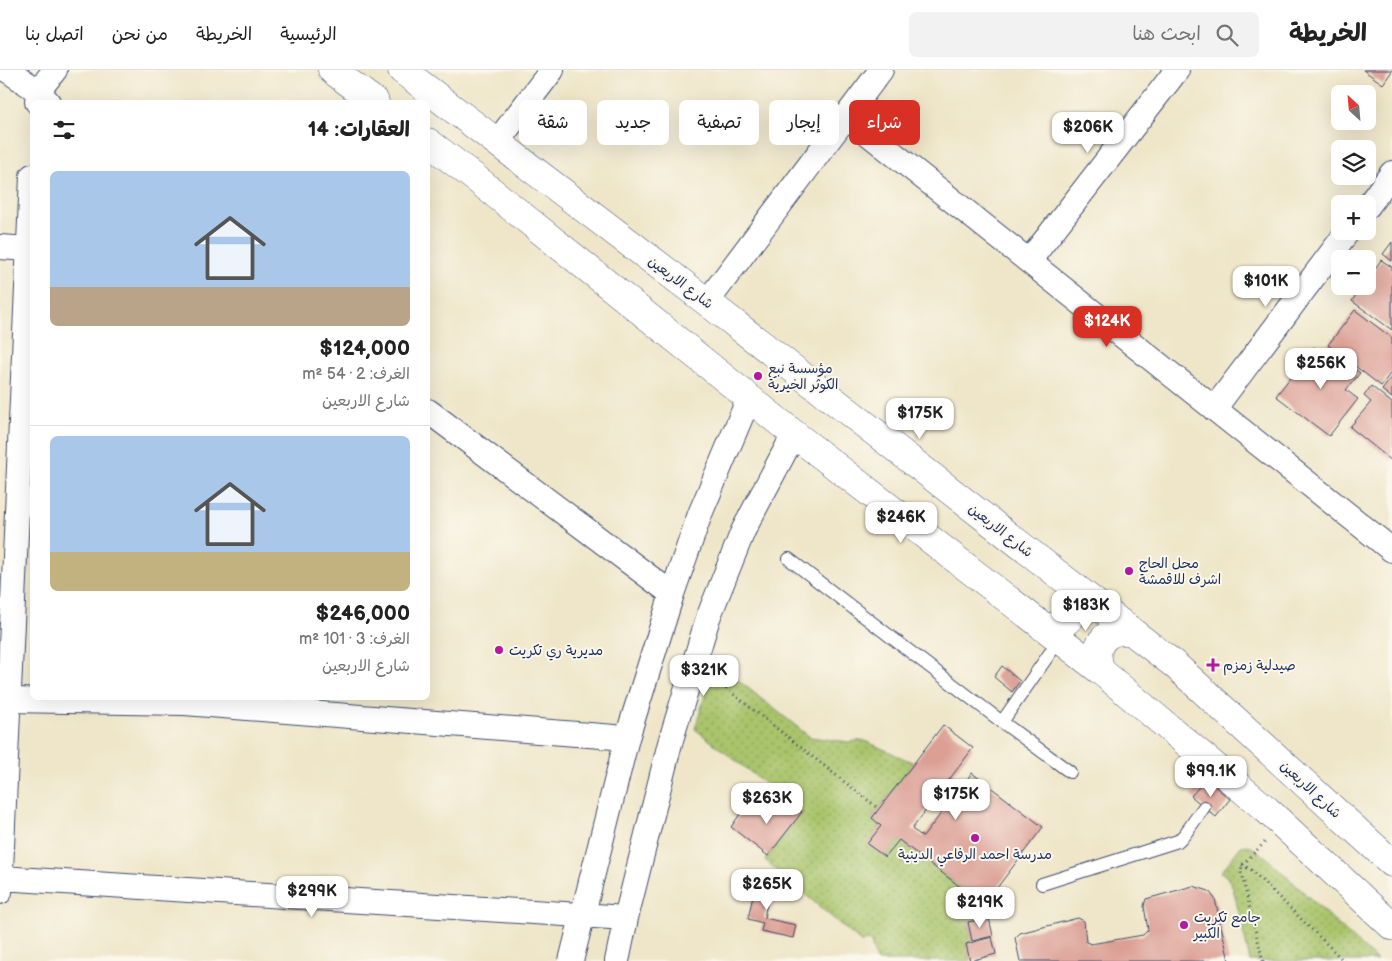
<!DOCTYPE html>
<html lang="ar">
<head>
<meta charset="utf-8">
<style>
  :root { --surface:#fff; --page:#f2f2f2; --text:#222; --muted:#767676; --line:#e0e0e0; --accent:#d93025 }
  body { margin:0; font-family:"Balsamiq Sans","Playpen Sans Arabic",sans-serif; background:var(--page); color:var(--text); direction:rtl; height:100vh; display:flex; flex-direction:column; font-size:19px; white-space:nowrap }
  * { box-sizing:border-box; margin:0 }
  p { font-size:16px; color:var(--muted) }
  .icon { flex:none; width:28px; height:28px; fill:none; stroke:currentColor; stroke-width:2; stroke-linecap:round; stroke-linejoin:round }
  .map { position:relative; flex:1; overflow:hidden; direction:ltr }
  .panel { position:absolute; left:30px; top:30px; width:400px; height:600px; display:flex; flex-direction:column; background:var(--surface); border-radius:8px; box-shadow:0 5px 20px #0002; direction:rtl }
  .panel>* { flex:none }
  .hud { position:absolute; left:445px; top:30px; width:475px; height:45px; direction:rtl; display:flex; gap:10px }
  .needle { width:32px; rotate:334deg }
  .tools { position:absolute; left:1331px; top:15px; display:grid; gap:10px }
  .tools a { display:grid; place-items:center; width:45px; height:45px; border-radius:8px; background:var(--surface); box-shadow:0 5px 20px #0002; font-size:25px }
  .price { position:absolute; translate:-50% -42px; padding:0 11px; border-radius:10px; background:#fff; color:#222; font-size:16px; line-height:32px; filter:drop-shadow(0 1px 2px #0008) }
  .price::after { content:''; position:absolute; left:50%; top:30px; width:15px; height:11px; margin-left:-8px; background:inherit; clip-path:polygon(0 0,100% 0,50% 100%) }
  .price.selected { background:var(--accent); color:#fff }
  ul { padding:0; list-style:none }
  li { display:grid; align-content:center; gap:10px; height:265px; padding:0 20px }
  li+li { border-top:1px solid var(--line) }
  li span { display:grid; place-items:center; height:155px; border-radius:8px; color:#555 }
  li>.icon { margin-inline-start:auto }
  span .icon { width:90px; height:90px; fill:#fffc; stroke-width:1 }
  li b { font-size:21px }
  h2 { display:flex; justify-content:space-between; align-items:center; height:60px; padding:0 20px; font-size:21px }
  .chip { padding:0 18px; border-radius:8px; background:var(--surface); box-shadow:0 5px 20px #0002; font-size:18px; line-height:45px }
  .chip.selected { background:var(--accent); color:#fff }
  header { display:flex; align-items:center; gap:30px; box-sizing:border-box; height:70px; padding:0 25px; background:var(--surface); border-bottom:1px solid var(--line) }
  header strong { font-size:24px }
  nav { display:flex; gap:28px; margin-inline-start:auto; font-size:18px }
  .search { width:350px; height:45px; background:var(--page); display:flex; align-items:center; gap:12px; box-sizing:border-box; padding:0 18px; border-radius:8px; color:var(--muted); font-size:19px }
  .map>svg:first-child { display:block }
</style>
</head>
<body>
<header>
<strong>الخريطة</strong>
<div class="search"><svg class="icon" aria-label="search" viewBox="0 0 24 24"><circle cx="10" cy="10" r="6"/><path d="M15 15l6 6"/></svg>ابحث هنا</div>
<nav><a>الرئيسية</a><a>الخريطة</a><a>من نحن</a><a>اتصل بنا</a></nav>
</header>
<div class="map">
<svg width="1392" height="891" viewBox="0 0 1392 891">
  <defs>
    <pattern id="park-dots" width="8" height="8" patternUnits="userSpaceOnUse" patternTransform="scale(1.25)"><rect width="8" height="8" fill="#a9c46a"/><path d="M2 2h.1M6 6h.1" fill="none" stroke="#89a05a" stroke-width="1.8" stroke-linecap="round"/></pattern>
  </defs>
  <rect width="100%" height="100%" fill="#fbf7ec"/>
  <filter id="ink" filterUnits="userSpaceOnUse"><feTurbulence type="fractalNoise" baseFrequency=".02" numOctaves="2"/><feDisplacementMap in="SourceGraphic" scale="10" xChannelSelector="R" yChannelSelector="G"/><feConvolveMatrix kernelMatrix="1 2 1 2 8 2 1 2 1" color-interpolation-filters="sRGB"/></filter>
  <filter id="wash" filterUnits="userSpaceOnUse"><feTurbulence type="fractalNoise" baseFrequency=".0096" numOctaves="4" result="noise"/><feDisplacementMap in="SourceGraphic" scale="20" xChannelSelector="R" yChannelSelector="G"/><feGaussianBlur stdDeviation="1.12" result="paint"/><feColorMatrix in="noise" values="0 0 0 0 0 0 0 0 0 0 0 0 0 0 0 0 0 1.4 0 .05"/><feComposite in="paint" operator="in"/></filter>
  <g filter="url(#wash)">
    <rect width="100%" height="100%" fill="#efe6c9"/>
    <path fill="url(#park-dots)" stroke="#627a64" d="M715 592 810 667 849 672 863 670 914 693 872 748 881 756 868 774 885 787 899 770 992 841 989 848 968 852 972 871 966 874 970 891H876L871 872 868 870 862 873 765 790 802 742 695 659Z
      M1249 775 1266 787 1377 891H1250L1233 818 1227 807 1221 802 1241 776Z"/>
    <g id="blocks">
      <path fill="#dc9f94" d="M1363 0H1392V1L1383 14Z
        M1392 172V191L1383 184Z
        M1381 190 1392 197V260L1352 231 1362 216H1368V209Z
        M1355 240 1392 268V301L1381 316 1328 275Z
        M1314 277 1331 291 1336 284 1360 303 1346 320 1358 329 1329 366 1276 326Z
        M1392 307V328L1382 320Z
        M1371 316 1392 333V391L1350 357 1371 332 1364 326Z
        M1002 596 1020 611 1012 622 994 607Z
        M943 655 973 678 912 759 923 767 972 703 1043 757 984 835 899 770 885 787 867 774 881 756 872 748Z
        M1206 709 1230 729 1216 747 1191 726Z
        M781 726 802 742 768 786 731 757 748 733 765 746Z
        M757 807 772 810 764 848 796 855 793 868 761 861 763 853 748 849Z
        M1193 816 1209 821 1215 829 1229 891H1020L1015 868 1020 863 1078 848 1084 851 1086 872 1091 874 1143 865 1148 860 1144 836 1146 829Z
        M989 848 993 866 972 871 968 852Z
        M992 867 996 884 970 891 966 874Z"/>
    </g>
  </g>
  <g filter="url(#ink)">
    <use href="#blocks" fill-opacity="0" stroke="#3b4a6e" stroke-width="1"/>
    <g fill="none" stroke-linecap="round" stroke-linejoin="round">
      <defs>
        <path id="lane" d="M789 489 1002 652 1070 702
          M1002 652 1059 570
          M1042 814 1178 771 1185 764 1204 737"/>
        <path id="street" d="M7 0 38 21 48 32
          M37 32 38 21 55 0
          M846 46 1392 480
          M497 72 552 0
          M1368 136 1392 103
          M0 177 28 179
          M1029 191 1177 0
          M707 232 881 0
          M1214 339 1348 161
          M428 341 672 524
          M8 630 185 633 627 668
          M1 808 626 848
          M0 822 32 106
          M571 891 627 668 672 524 700 444 749 328
          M617 891 626 848 670 673 708 548 743 461 794 364"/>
        <path id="secondary" d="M332 0 375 32
          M402 0 707 232 1175 595 1392 793
          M428 72 474 107 794 364 1102 602 1267 740 1392 856
          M1043 557C1067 558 1081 543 1077 519
          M1102 602C1090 576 1104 559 1131 561"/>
      </defs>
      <use href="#lane" stroke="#3b4a6e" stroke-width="14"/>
      <use href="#street" stroke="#3b4a6e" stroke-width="26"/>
      <use href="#secondary" stroke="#3b4a6e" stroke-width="29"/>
      <path stroke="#3b4a6e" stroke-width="3" stroke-dasharray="1 4" stroke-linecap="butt" d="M714 609 879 739
        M1242 795 1251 800 1344 891
        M1263 891 1241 802 1242 795 1265 772"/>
      <use href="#lane" stroke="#fff" stroke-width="12"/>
      <use href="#street" stroke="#fff" stroke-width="24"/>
      <use href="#secondary" stroke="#fff" stroke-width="28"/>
    </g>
  </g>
  <g fill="#b5179e" stroke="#fbf7ec" stroke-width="2">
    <circle cx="758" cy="306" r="5"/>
    <circle cx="1129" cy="501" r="5"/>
    <circle cx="499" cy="580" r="5"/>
    <path d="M1210.5 587.5h5v5h5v5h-5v5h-5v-5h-5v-5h5z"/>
    <circle cx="975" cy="768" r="5"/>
    <circle cx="1184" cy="855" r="5"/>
  </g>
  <g text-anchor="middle" stroke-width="4" stroke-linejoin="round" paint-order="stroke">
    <g font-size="14" fill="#1b2f5e" stroke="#fbf7ec">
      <text transform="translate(681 212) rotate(37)" y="5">شارع الاربعين</text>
      <text transform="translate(1001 460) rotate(38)" y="5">شارع الاربعين</text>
      <text transform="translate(1311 719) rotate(43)" y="5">شارع الاربعين</text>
    </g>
    <g font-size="14" fill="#1b2f5e" stroke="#fbf7ec" text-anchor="start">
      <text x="768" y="303">مؤسسة نبع<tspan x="768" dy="16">الكوثر الخيرية</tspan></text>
      <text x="1139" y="498">محل الحاج<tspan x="1139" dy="16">اشرف للاقمشة</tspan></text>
      <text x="509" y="585">مديرية ري تكريت</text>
      <text x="1223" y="600">صيدلية زمزم</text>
      <text x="975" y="789" text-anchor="middle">مدرسة احمد الرفاعي الدينية</text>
      <text x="1194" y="852">جامع تكريت<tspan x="1194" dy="16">الكبير</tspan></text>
    </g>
  </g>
</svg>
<div class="tools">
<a><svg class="needle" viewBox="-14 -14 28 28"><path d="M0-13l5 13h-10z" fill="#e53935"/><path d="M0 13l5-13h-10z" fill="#767676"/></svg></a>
<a><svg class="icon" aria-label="layers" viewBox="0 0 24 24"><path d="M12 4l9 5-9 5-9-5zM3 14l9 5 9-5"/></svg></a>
<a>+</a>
<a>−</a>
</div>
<b class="price" style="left:1088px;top:84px">$206K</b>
<b class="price" style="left:1266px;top:238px">$101K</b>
<b class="price selected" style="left:1107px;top:278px">$124K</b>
<b class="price" style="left:1321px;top:320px">$256K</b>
<b class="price" style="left:920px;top:370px">$175K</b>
<b class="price" style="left:901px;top:474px">$246K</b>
<b class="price" style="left:1086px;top:562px">$183K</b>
<b class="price" style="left:704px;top:627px">$321K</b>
<b class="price" style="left:1211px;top:728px">$99.1K</b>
<b class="price" style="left:956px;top:751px">$175K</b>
<b class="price" style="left:767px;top:755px">$263K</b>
<b class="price" style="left:767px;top:841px">$265K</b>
<b class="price" style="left:312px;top:848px">$299K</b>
<b class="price" style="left:980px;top:859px">$219K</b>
<div class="hud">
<a class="chip selected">شراء</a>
<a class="chip">إيجار</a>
<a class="chip">تصفية</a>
<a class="chip">جديد</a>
<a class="chip">شقة</a>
</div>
<section class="panel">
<h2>العقارات: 14<svg class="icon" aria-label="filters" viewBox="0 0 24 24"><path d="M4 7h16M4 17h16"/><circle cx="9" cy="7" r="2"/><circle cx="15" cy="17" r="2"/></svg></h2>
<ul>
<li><span style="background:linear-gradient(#a9c7e8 75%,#b9a48a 0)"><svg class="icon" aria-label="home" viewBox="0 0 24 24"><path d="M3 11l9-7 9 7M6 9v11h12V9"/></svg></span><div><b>$124,000</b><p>الغرف: 2 · 54 m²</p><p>شارع الاربعين</p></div></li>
<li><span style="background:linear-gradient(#a9c7e8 75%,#c2b280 0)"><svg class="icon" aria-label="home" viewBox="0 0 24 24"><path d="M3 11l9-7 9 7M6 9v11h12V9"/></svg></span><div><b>$246,000</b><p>الغرف: 3 · 101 m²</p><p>شارع الاربعين</p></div></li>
</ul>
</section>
</div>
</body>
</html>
